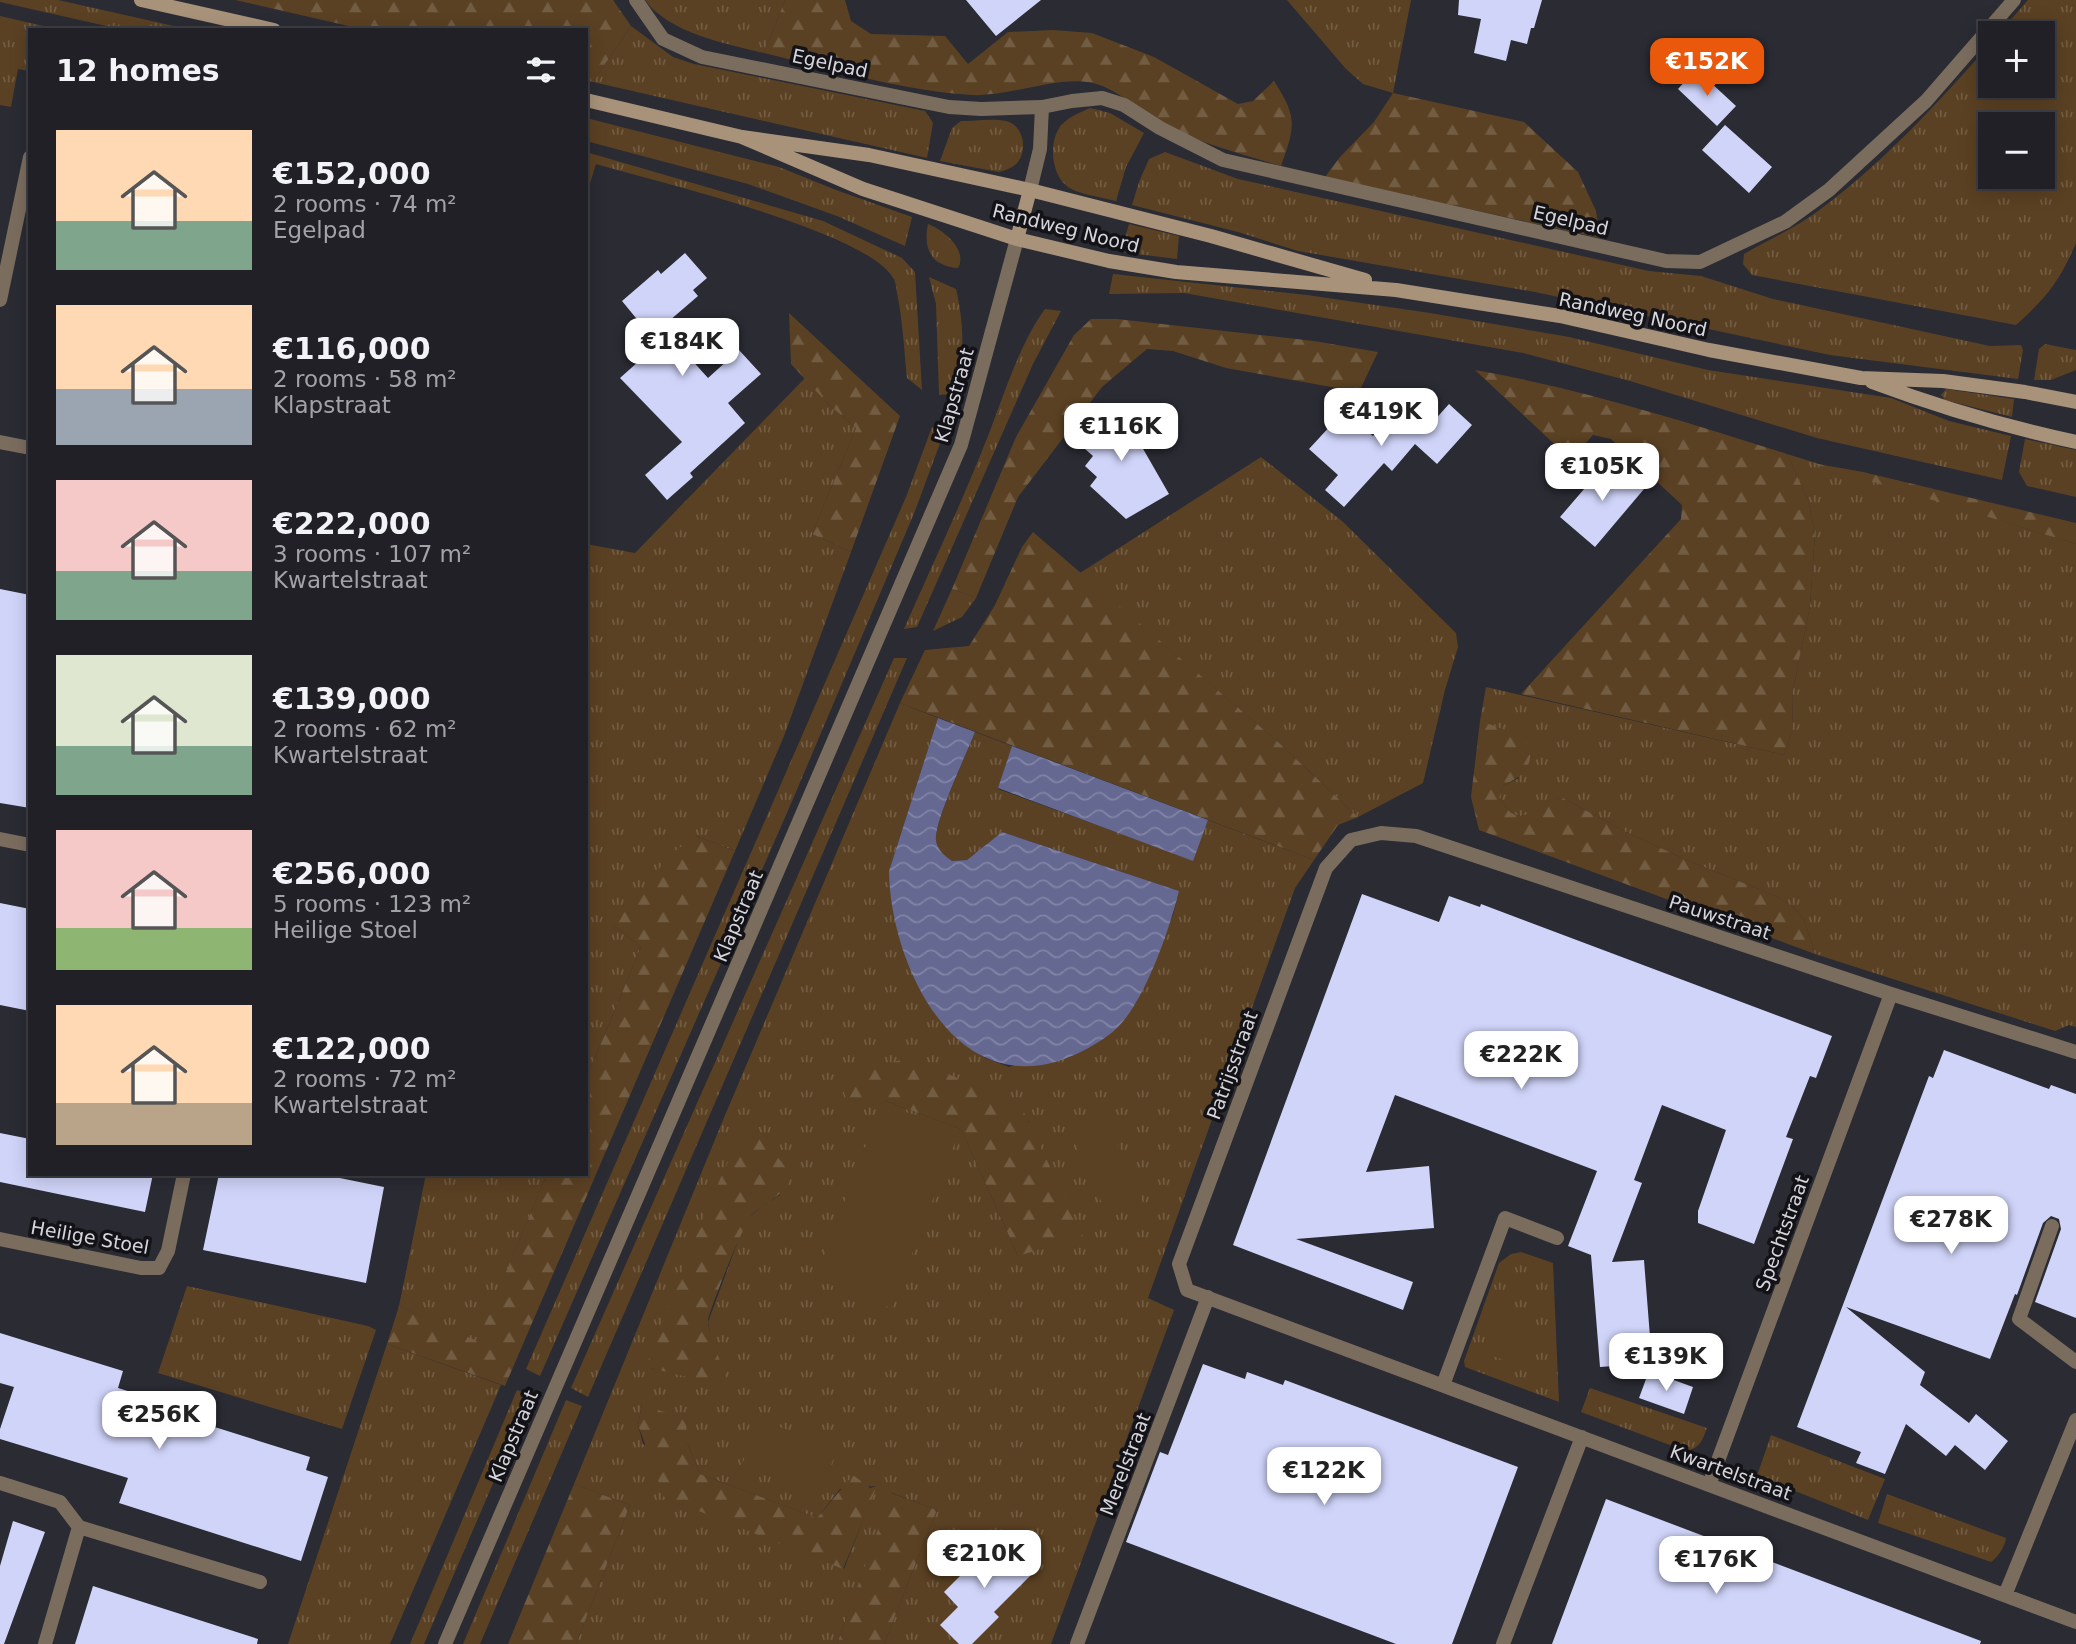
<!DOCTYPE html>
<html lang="en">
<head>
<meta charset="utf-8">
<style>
  :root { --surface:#202026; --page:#28282e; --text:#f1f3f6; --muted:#a2a3a7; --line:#3d3e43; --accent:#ea580c }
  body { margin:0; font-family:"DejaVu Sans",sans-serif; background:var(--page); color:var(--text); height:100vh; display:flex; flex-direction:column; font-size:26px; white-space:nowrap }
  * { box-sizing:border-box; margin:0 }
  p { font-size:23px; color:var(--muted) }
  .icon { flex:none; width:38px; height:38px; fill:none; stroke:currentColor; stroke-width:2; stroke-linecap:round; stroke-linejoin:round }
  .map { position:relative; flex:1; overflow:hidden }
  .details { position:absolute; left:28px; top:28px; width:560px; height:1148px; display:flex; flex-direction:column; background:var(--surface); border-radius:0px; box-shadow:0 4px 18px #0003,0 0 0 2px var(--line) }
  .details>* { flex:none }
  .tools { position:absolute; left:1978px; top:21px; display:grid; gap:14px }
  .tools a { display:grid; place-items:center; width:77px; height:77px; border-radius:0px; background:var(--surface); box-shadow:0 4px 18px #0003,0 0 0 2px var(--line); font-size:35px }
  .price { position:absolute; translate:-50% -60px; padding:0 16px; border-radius:14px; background:#fff; color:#222; font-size:23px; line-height:46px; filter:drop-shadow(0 2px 4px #0008) }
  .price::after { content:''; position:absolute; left:50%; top:42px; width:21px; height:16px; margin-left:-10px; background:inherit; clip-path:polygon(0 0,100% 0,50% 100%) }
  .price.on { background:var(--accent); color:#fff }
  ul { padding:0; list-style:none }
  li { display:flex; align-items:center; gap:21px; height:175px; padding:0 28px }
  li span { display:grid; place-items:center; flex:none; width:196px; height:140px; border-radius:0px; color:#555 }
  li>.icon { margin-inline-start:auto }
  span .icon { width:84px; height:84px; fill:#fffc; stroke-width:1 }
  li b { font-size:30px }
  h2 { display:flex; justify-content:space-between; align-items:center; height:84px; padding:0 28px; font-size:30px }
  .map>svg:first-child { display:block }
</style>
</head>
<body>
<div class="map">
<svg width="2076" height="1644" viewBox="0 0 2076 1644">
  <defs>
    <pattern id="grass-tufts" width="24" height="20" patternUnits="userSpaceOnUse" patternTransform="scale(1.75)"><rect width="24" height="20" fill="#5b4123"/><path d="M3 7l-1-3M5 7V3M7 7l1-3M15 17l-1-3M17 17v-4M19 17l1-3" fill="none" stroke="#725c42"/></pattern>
    <pattern id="forest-firs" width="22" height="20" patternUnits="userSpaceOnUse" patternTransform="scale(1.75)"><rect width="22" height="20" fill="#5b4123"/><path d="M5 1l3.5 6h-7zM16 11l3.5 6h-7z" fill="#725c42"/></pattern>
    <pattern id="water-waves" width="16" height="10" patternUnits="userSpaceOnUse" patternTransform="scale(1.75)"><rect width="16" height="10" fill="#656891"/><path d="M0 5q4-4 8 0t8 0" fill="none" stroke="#8184a5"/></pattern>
  </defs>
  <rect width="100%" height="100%" fill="#2a2b33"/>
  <path fill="url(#grass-tufts)" fill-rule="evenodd" d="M0 0H58L192 30H124L0 2Z
    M645 0H785L764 53C726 44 669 33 645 0Z
    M1287 0H1411L1393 93 1363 84 1346 69Z
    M2028 0H2076V243C2059 282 2047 297 2016 325L1752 275 1743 264 1744 254C1768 240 1795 228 1818 211 1880 166 1939 102 1990 44V86H2042V33H1999ZM2042 124V177H1990V124Z
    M0 16 61 30H30V71L18 69 11 107 0 105Z
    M631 26 673 57 694 64 925 111 933 123 927 158 593 82Z
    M1090 108 1110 113 1144 133 1126 167 1116 201C1104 198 1078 194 1068 187 1052 176 1049 146 1058 130 1063 119 1079 113 1090 108Z
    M586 118 779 167 836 190 912 217 905 246 837 216 748 184 586 141Z
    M961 121C975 121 992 118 1006 121 1023 125 1028 148 1018 162 1013 168 1006 170 999 172L940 161 952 128Z
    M586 152 823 221 902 258 915 272 922 390 907 378C904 350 903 322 897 293 896 289 896 281 893 278 867 231 653 181 596 164L586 196Z
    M1165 152 1238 179 1649 271 1701 276 1773 299 1990 346 2021 345 2023 350 2018 379 1830 355 1535 292 1298 251 1238 232 1132 205 1139 182 1149 159Z
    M928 224C944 230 968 250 958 268 931 266 923 249 928 224Z
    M1129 224 1179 236 1177 259 1121 252Z
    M1113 274 1307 295 1430 313 1569 337 1708 370 1891 398 1949 421 2011 436 2002 480 1817 438 1630 381 1523 353 1184 293 1109 294Z
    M929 277 956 289C963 317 968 369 950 394L939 395 936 304Z
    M1045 309 1061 311 1033 364 917 627 904 629C930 570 958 511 982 451 1001 406 1016 349 1045 309Z
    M2045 344 2076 350V370L2051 380H2034L2039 349Z
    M805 378 828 404 856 428 812 534 851 552 784 736 735 851 696 836 613 925 641 947 586 1079V544L635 553Z
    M1946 389 2014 399 2012 417 1945 400 1941 395Z
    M932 427 942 438 915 511 793 799 540 1376 526 1369 906 497Z
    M2025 439 2076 450V497L2027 486 2019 472Z
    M1787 454 2076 544V1027L2069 1025 2055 1031 1815 954 1804 919 1793 907 1776 896 1689 861 1626 832 1563 798C1536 800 1523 838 1499 797L1503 786 1519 778 1480 721 1486 687 1784 755 1792 730 1793 690 1810 606 1815 533 1808 500Z
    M1261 457 1342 521 1456 633 1458 647 1445 690 1423 783 1358 817 1277 741 1080 573Z
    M952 589 976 598 962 617 933 631Z
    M894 658H907L588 1397 571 1388Z
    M900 703 938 718 889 871 963 1043 985 1058 1009 1067 1119 1026 1137 1001 1173 915 1179 891 1002 832 967 860 952 861C945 856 937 850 936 840 934 823 967 753 975 732L1012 746 998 789 1192 860 1208 820 1314 860 1295 888 1148 1298 1174 1310 1051 1644H884L937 1510 892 1493 837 1644H576L630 1505 574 1484 723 1120ZM883 1100 1029 1121 1018 1256 961 1129ZM770 1149 780 1195 761 1207 749 1218 741 1233 708 1322 719 1384 651 1368 647 1366ZM642 1404 687 1442 700 1474 817 1518 840 1489 876 1486 844 1569 643 1444 638 1425Z
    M426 1174H547L477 1342 399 1306Z
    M1521 1252 1553 1263 1559 1402 1465 1367 1464 1361 1499 1263 1511 1254Z
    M187 1286 368 1326 376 1330 342 1429 158 1373Z
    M387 1344 501 1385 390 1644H288Z
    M1590 1388 1707 1428C1702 1441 1700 1448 1686 1451L1581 1412Z
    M517 1390 531 1395 424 1644H410Z
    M566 1400 582 1406 480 1644H463Z
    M1771 1435 1885 1479 1868 1520 1757 1476Z
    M1887 1494 2006 1538C2005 1547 1998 1557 1991 1562L1878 1523Z"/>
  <path fill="url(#forest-firs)" d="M235 0H613L631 26 593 82 586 80V30H366Z
    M785 0H845L851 21 871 34 945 36 968 64 1008 32 1053 30 1092 33 1154 57 1238 104 1253 101 1274 81C1298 118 1295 126 1281 166 1242 154 1202 144 1166 126 1141 114 1121 90 1093 83 1058 75 1009 97 972 95 904 91 830 69 764 53Z
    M1393 93 1524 122 1578 172 1596 211 1600 238 1325 177 1340 157 1374 122Z
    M789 313 900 416 851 552 812 534 856 428 828 404 791 364Z
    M1091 319H1117L1314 341 1378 352 1359 392 1226 368 1173 351 1147 349 1102 387 1018 497 976 598 952 589 1016 437 1074 335Z
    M1475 370C1582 389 1684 421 1787 454L1808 500 1815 533 1810 606 1793 690 1792 730 1784 755 1521 694 1681 519 1682 505 1611 439 1593 435 1576 454 1564 453Z
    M1812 463 1863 472 2076 523V544Z
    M1033 532 1277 741 1358 817 1338 825 1314 860 900 703 925 650 969 646 995 605 1022 547Z
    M1480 721 1520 735 1531 748C1530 772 1523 775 1503 786L1499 797C1522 838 1536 799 1563 798L1626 832 1689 861 1776 896 1793 907 1804 919 1815 954 1479 830 1471 797Z
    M696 836 735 851 505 1386 387 1344 399 1306 477 1341 547 1174H586V1079L641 947 613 925 671 854Z
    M909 1057 1021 1106 1083 1236 1018 1256 961 1129 883 1100 850 1110 840 1081Z
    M746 1132 759 1136 792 1174C786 1197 767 1200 752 1215 743 1225 711 1306 708 1320 707 1331 722 1364 726 1377L719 1385 651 1368 646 1366 705 1213 736 1144Z
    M642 1404 686 1420 687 1442 700 1474 817 1518 853 1475 870 1488 877 1486 843 1569 664 1497 638 1425Z
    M574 1484 630 1505 576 1644H508Z
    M891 1493 937 1510 884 1644H837Z"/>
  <path fill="#5b4123" d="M882 1103 959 1132 891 1308 815 1279Z
    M1107 1121 1143 1203 1109 1218 1072 1137Z
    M1498 1303 1511 1307 1507 1324 1540 1336 1529 1369 1482 1352Z
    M759 1419 837 1449 820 1495 742 1465Z"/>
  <path fill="url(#water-waves)" d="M938 718 975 732C967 753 934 822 936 840 937 850 945 856 952 861L967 860 1002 832 1179 891C1170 928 1146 998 1119 1026 1103 1042 1076 1056 1055 1062 948 1092 890 957 889 871Z
    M1012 746 1208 820 1193 861 998 788Z"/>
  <path fill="#d0d4f9" d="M966 0H1041L996 36Z
    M1459 0H1542L1534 28H1531L1527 44 1511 40 1506 61 1474 53 1481 19 1458 15Z
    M1696 69 1736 106 1717 126 1678 89Z
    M1725 125 1772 167 1749 193 1702 150Z
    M685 253 707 278 693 290 698 296 662 327 708 378 739 350 761 374 728 403 745 423 690 473 693 477 667 500 645 475 682 442 620 378 648 353 635 337 645 329 622 301 658 270 661 274Z
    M1106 404 1123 420 1135 414 1151 441 1142 447 1169 494 1126 519 1090 486 1097 477 1085 466 1093 456 1075 440Z
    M1449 404 1472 425 1437 464 1415 444 1392 471 1384 463 1344 507 1325 490 1338 475 1309 449 1344 411 1373 436 1396 411 1422 434Z
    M1609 460 1644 489 1595 547 1560 517Z
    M0 589 30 595V808L0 803Z
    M1362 894 1439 922 1449 896 1480 907 1481 904 1832 1036 1816 1078 1810 1076 1786 1137 1793 1139 1754 1244 1698 1223V1211L1726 1130 1662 1105 1634 1180 1642 1183 1612 1262 1644 1260 1650 1337 1654 1336 1656 1363 1600 1367 1591 1255 1568 1246 1597 1171 1395 1095 1366 1172 1429 1166 1434 1228 1296 1239 1413 1282 1403 1310 1233 1245Z
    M0 903 30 909V1011L0 1005Z
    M1944 1050 2049 1089 2051 1085 2076 1094V1318L2035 1302 2061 1229 2059 1219 2051 1216 2043 1223 2017 1295 2015 1294 1990 1359 1846 1307 1925 1372 1920 1385 1969 1423 1976 1414 2008 1441 1985 1470 1955 1445 1946 1456 1906 1424 1885 1474 1856 1463 1861 1452 1797 1427 1929 1076 1933 1078Z
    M0 1133 30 1139V1174H153L145 1212 0 1182Z
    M219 1174H320L384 1187 366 1283 203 1250Z
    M0 1333 123 1371 118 1388 173 1405 170 1413 310 1457 306 1470 328 1477 301 1561 119 1503 128 1478 0 1439V1429L14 1387 0 1383Z
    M1203 1364 1245 1379 1247 1372 1283 1385 1285 1380 1518 1467 1452 1644H1396L1126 1542 1160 1452 1168 1455Z
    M1649 1371 1693 1387 1684 1414 1639 1398Z
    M1606 1499 1981 1641 1980 1644H1552Z
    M13 1521 45 1532 4 1644H0V1566Z
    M995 1533 1034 1572 994 1612 999 1617 972 1644H959L940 1625 958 1607 944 1592 973 1563 969 1558Z
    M93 1586 258 1639 257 1644H75Z"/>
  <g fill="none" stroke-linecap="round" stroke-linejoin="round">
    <path stroke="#7b6d5e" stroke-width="14" d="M636 0 663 39 702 57 949 107 981 109 1042 107 1072 101 1102 98 1124 105 1160 128 1223 160 1666 261 1700 262 1785 222 1829 190 1926 101 2014 0
      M1030 190 1040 149 1042 107
      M0 300 30 157
      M0 442 30 448
      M0 839 30 845
      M2076 1052 1891 994 1416 836 1381 833 1351 840 1326 868 1179 1264 1187 1290 2076 1622
      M2052 1226 2019 1319 2076 1362
      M0 1239 141 1268H159L168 1251 184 1174
      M1443 1385 1505 1218 1557 1238
      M0 1483 60 1502 79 1527 260 1582
      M1709 1485 1891 994
      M2005 1595 2076 1420
      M45 1644 79 1527
      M1077 1644 1208 1297
      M1503 1644 1582 1437"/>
    <path stroke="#7b6d5e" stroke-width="14" d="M445 1644 961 445 1017 239"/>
    <path stroke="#a8927a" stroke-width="14" d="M141 0 274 30
      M586 100 742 137 869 155 1030 190 1211 236 1365 280
      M742 137 863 189 1017 239 1109 261 1176 272 1396 290 1560 316 1709 350 1861 378 1943 381 2025 392 2076 402
      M1017 239 1030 190
      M1872 382C1939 407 2006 427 2076 442"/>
  </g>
  <g text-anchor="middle" stroke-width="7" stroke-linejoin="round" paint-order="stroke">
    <g font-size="19" fill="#d5d5db" stroke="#131317">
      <text transform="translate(830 63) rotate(12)" y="7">Egelpad</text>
      <text transform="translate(1571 220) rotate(13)" y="7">Egelpad</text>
      <text transform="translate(1066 228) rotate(14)" y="7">Randweg Noord</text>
      <text transform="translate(1633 314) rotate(12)" y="7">Randweg Noord</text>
      <text transform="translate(954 395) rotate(-74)" y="7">Klapstraat</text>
      <text transform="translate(738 916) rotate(-67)" y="7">Klapstraat</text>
      <text transform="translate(1720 917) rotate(18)" y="7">Pauwstraat</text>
      <text transform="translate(1232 1065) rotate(-70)" y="7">Patrijsstraat</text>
      <text transform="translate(1782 1233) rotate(-70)" y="7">Spechtstraat</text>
      <text transform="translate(90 1237) rotate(10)" y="7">Heilige Stoel</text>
      <text transform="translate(513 1436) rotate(-67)" y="7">Klapstraat</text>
      <text transform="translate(1125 1464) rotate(-69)" y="7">Merelstraat</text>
      <text transform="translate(1731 1472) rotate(20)" y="7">Kwartelstraat</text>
    </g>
  </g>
</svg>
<div class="tools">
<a>+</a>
<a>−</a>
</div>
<b class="price on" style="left:1707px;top:98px">€152K</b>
<b class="price" style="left:682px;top:378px">€184K</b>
<b class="price" style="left:1381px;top:448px">€419K</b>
<b class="price" style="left:1121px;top:463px">€116K</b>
<b class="price" style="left:1602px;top:503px">€105K</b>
<b class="price" style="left:1521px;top:1091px">€222K</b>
<b class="price" style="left:1951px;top:1256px">€278K</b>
<b class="price" style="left:1666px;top:1393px">€139K</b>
<b class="price" style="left:159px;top:1451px">€256K</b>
<b class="price" style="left:1324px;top:1507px">€122K</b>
<b class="price" style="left:984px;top:1590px">€210K</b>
<b class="price" style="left:1716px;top:1596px">€176K</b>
<section class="details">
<h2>12 homes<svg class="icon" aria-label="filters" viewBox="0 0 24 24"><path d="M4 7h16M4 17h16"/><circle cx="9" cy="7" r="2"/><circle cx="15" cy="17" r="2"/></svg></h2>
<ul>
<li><span style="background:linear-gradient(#ffd9b3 65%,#7fa58c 0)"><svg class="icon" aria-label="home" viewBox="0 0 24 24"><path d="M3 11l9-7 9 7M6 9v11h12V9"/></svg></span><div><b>€152,000</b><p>2 rooms · 74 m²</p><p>Egelpad</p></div></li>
<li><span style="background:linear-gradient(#ffd9b3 60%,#9aa5b1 0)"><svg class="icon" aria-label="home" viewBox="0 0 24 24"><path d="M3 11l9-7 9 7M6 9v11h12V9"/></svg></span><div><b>€116,000</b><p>2 rooms · 58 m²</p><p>Klapstraat</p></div></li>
<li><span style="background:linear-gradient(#f6c9c9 65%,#7fa58c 0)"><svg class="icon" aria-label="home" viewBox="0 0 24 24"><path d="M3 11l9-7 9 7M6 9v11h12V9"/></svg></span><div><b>€222,000</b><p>3 rooms · 107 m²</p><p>Kwartelstraat</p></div></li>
<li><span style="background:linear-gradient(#dfe7d0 65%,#7fa58c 0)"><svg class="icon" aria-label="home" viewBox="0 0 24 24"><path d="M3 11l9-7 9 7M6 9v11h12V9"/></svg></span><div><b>€139,000</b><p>2 rooms · 62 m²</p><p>Kwartelstraat</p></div></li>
<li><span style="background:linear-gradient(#f6c9c9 70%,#8fb573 0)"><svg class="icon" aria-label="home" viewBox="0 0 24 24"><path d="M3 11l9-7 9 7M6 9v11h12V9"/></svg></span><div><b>€256,000</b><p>5 rooms · 123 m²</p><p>Heilige Stoel</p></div></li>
<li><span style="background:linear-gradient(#ffd9b3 70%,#b9a48a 0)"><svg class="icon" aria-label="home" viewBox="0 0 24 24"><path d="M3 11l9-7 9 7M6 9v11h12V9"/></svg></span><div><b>€122,000</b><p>2 rooms · 72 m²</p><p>Kwartelstraat</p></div></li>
</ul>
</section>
</div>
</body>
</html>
